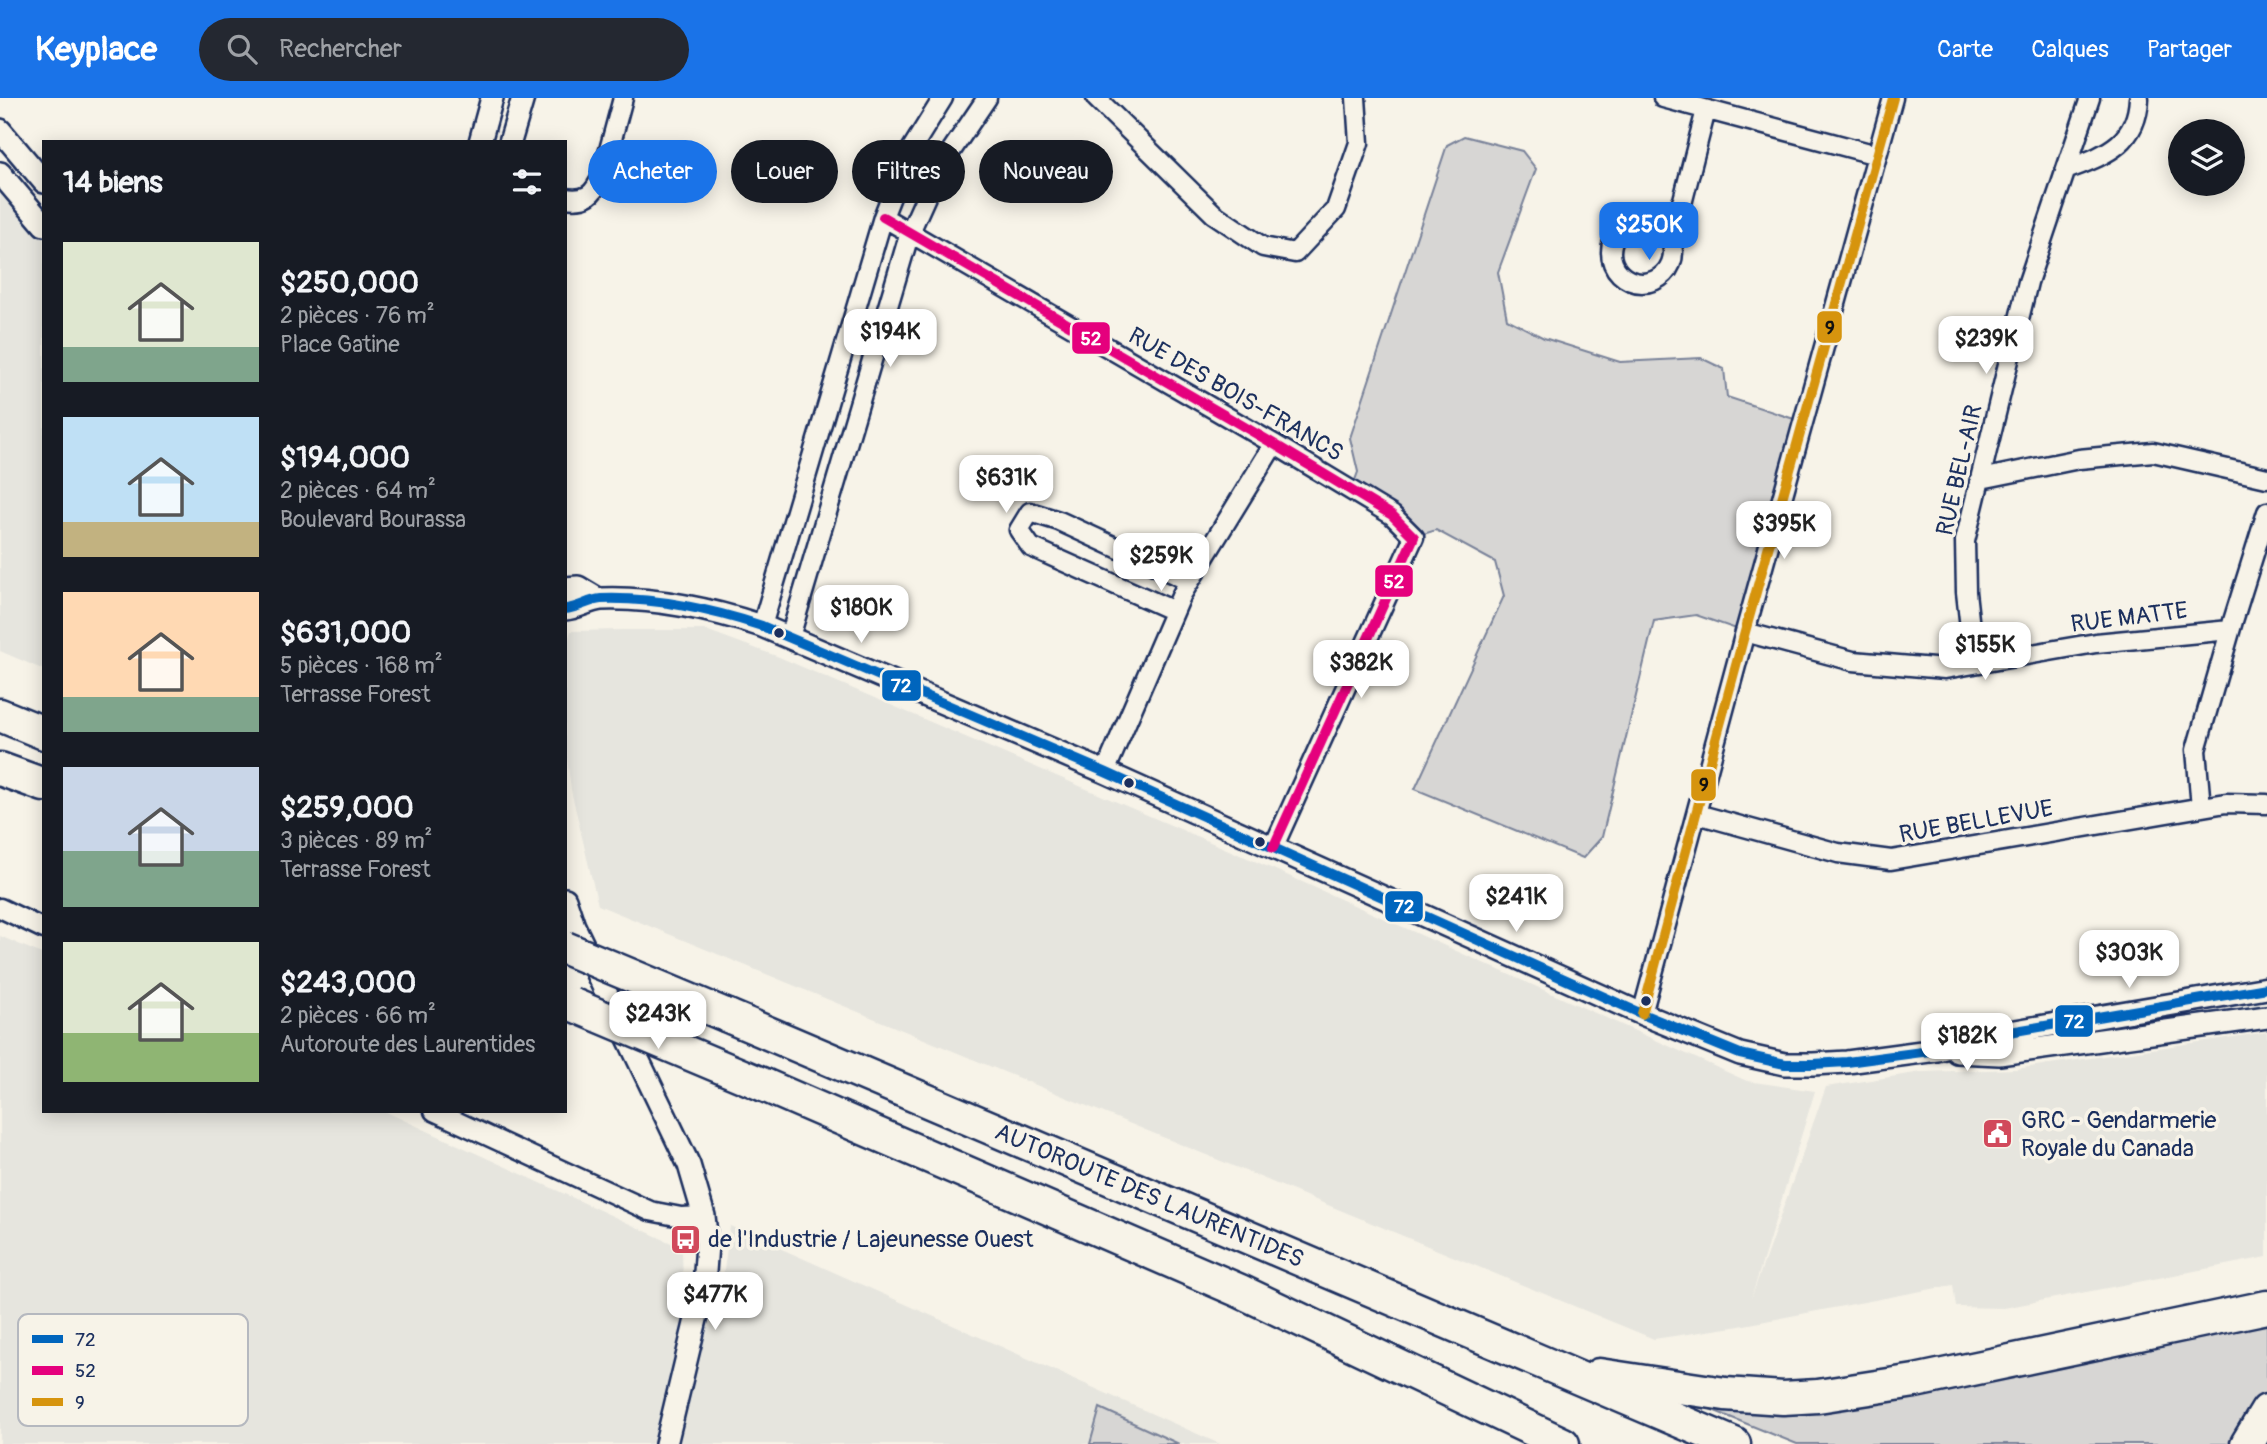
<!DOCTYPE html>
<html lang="fr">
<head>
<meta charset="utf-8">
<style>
  :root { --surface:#171b24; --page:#242831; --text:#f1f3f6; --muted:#9ea1a6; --accent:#1a73e8 }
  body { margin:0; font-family:Pangolin,sans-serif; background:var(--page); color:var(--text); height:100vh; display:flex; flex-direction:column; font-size:26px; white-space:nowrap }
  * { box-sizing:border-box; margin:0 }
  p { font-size:23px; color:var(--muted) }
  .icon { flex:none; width:38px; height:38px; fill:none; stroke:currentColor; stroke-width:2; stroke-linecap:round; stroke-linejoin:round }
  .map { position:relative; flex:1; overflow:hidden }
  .details { position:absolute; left:42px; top:42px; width:525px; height:973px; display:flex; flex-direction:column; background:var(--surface); border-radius:0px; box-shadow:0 4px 18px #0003 }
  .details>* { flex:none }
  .hud { position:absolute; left:588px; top:42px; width:665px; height:63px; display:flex; gap:14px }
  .fabs { position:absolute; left:2168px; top:21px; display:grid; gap:14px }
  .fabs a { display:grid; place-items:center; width:77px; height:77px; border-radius:50%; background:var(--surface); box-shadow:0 4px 18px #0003; font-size:35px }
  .price { position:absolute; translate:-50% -60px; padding:0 16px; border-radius:14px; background:#fff; color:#222; font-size:23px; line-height:46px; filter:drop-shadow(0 2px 4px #0008) }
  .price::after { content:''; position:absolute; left:50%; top:42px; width:21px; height:16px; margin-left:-10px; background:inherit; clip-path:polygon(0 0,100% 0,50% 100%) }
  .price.current { background:var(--accent); color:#fff }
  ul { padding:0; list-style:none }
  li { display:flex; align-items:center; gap:21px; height:175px; padding:0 21px }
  li span { display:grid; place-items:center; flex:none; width:196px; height:140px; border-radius:0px; color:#555 }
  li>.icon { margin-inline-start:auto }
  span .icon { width:84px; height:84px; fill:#fffc; stroke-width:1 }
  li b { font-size:30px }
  h2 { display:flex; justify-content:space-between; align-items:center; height:84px; padding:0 21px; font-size:30px }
  .tag { padding:0 24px; border-radius:32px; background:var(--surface); box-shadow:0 4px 18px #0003; font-size:24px; line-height:63px }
  .tag.current { background:var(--accent); color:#fff }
  header { display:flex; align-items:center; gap:42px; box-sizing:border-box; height:98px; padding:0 35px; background:var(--accent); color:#fff }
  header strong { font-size:33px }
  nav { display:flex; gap:38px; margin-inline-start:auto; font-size:24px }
  .search { width:490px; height:63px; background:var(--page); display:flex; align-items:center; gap:18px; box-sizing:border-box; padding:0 24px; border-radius:38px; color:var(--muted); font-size:26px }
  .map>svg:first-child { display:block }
</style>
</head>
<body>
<header>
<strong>Keyplace</strong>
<div class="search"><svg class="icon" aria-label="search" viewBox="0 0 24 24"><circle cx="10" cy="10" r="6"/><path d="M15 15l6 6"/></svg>Rechercher</div>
<nav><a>Carte</a><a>Calques</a><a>Partager</a></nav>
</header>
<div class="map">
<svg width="2267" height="1346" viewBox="0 0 2267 1346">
  <rect width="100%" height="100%" fill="#f7f3e8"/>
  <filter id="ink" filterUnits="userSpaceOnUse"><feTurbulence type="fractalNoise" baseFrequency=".0143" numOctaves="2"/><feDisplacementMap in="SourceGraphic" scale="14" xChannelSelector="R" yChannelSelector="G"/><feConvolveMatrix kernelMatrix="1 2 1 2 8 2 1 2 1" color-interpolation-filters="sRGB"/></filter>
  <g filter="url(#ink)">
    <path fill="#e6e5de" d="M0 88 44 141V572L0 553Z
      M624 532H706L779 559 1280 774 1747 983 1815 993 1751 1201 1826 989 1922 974 2016 971 2267 934V1159L2004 1210 1956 1209 1953 1187 1734 1229 1654 1241 598 807 571 692 565 644V551L571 533Z
      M0 838 44 857V1013H384L682 1150 683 1188 720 1201 730 1128 1220 1346H0Z"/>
    <path fill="#d7d6d4" stroke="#798299" stroke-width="2" d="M1464 38 1522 53 1536 71 1498 174 1507 221 1544 240 1620 264 1701 260 1724 271 1727 299 1803 324 1745 534 1696 517 1654 523 1602 739 1583 760 1415 691 1504 498 1495 464 1436 432 1414 439 1351 393 1358 374 1350 340 1447 47Z
      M2267 1220V1295L2256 1308 2236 1346H1797L1685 1301 1702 1303Z
      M1100 1310 1179 1346H1090Z"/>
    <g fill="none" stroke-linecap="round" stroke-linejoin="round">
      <defs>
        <path id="minor" d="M1096 0 1214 116 1263 149 1295 155 1336 111 1359 45 1356 0
          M1663 0 1877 57
          M2066 72C2104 57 2137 47 2139 0
          M565 100C587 103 593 97 602 78L623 0
          M883 119 1274 346 1392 417 1414 439 1273 750
          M1611 154a31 31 0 1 1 62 0a31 31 0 1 1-62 0Z
          M1667 135 1683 102 1706 12
          M1981 381 2079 361 2153 354 2267 380
          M1174 513 1031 449 1019 432 1030 414 1059 423 1189 483
          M762 528 883 119 907 58 943 0
          M1745 534 1853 563 1945 571 2096 545 2230 532
          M790 539 910 134 937 74 987 0
          M1974 566 1966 494 1965 443 2028 184 2090 0
          M1105 674 1182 496 1274 346
          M2201 709 2196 652 2233 523 2267 414
          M1697 716 1838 755 1891 762 2226 705 2267 706
          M0 810 44 831
          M1642 916 1745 534 1893 0
          M434 1013 650 1113 681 1119 704 1118"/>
        <path id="tertiary" d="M0 32 44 84
          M480 44 492 0
          M510 44 523 0
          M0 75 44 127
          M565 490 578 489 598 501
          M565 511C578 510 589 502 601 501 656 499 710 511 762 528L1105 674 1642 916 1740 956 1785 966H1813L1847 964 1937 952 1998 936 2267 890
          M565 801 574 828 689 1067 704 1118 707 1146 704 1188 666 1346
          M1957 954 1999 956 2267 919"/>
        <g id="motorway">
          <path d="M0 617 44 635"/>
          <path d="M0 671 44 687"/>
          <path id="s1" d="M728 918 1734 1346"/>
          <path d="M764 987 1240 1193 1563 1346"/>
          <path d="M1599 1277 1725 1296 1783 1300 1818 1298 1915 1283 2267 1209"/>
          <path d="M2247 1346 2267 1313"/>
        </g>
      </defs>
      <use href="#minor" stroke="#1b2f5e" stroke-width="23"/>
      <use href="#tertiary" stroke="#1b2f5e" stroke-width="26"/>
      <use href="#motorway" stroke="#1b2f5e" stroke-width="37"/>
      <use href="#minor" stroke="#f7f3e8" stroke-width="18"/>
      <use href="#tertiary" stroke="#f7f3e8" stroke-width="21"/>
      <use href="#motorway" stroke="#f7f3e8" stroke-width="32"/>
      <defs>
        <path id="motorway-bridge" d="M565 850 728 918
          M571 906 764 987"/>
      </defs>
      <use href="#motorway-bridge" stroke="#1b2f5e" stroke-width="37" stroke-linecap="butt"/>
      <use href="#motorway-bridge" stroke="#f7f3e8" stroke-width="32"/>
      <defs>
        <path id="bus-1" d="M565 511C578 510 589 502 601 501 656 499 710 511 762 528L1105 674 1642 916 1740 956 1785 966H1813L1847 964 1937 952 1998 936 2267 890"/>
        <path id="bus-2" d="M883 119 1274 346 1392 417 1414 439 1273 750"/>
        <path id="bus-3" d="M1642 916 1745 534 1893 0"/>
      </defs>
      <use href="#bus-1" stroke="#f7f3e8" stroke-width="16"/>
      <use href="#bus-2" stroke="#f7f3e8" stroke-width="16"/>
      <use href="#bus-3" stroke="#f7f3e8" stroke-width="16"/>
      <use href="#bus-1" stroke="#0065bd" stroke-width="10"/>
      <use href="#bus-2" stroke="#e5007d" stroke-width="10"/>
      <use href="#bus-3" stroke="#d6940e" stroke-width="10"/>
    </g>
  </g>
  <defs>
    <symbol id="civic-square" viewBox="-11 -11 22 22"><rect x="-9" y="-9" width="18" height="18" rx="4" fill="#d1495b" stroke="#f7f3e8"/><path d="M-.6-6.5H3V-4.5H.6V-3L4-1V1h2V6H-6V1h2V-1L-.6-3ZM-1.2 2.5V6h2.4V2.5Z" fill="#fff"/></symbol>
    <symbol id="bus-square" viewBox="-11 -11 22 22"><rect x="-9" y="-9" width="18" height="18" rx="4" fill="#d1495b" stroke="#f7f3e8"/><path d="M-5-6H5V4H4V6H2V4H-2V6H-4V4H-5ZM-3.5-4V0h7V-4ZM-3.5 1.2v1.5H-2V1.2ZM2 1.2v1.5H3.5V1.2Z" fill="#fff"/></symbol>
  </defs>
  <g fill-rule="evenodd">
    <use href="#civic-square" x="1980" y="1018" width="35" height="35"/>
    <use href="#bus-square" x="668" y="1124" width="35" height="35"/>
  </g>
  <g fill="#1b2f5e" stroke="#f7f3e8" stroke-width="2.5">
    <circle cx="779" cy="535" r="6"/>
    <circle cx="1129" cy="685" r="6"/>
    <circle cx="1260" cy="744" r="6"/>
    <circle cx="1646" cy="903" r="6"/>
  </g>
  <g text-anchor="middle" stroke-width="7" stroke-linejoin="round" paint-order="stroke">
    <g font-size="24" fill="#1b2f5e" stroke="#f7f3e8">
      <text transform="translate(1236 296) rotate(30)" y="8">RUE DES BOIS-FRANCS</text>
      <text transform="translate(1959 372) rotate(-77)" y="8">RUE BEL-AIR</text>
      <text transform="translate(2129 519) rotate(-7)" y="8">RUE MATTE</text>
      <text transform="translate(1976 723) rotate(-10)" y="8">RUE BELLEVUE</text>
      <text dy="8" stroke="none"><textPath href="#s1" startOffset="458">AUTOROUTE DES LAURENTIDES</textPath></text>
    </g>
    <g font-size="24" fill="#1b2f5e" stroke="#f7f3e8" text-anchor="start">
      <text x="2021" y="1030">GRC - Gendarmerie<tspan x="2021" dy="28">Royale du Canada</tspan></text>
      <text x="708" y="1149">de l'Industrie / Lajeunesse Ouest</text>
    </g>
  </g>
  <rect x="18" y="1216" width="230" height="112" rx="10" fill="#f7f3e8" stroke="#b5b8bf" stroke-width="2"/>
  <rect x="32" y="1237" width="31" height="8" fill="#0065bd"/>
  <rect x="32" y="1268" width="31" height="9" fill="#e5007d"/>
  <rect x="32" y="1300" width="31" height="8" fill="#d6940e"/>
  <g font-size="19" fill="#1b2f5e">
    <text x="75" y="1248">72</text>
    <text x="75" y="1279">52</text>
    <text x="75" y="1311">9</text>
  </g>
  <g stroke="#f7f3e8" stroke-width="2.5">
    <rect x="1816" y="212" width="27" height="34" rx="7" fill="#d6940e"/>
    <rect x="1071" y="223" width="40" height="34" rx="7" fill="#e5007d"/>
    <rect x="1374" y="466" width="40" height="34" rx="7" fill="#e5007d"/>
    <rect x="881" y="571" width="41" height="33" rx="7" fill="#0065bd"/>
    <rect x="1690" y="670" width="27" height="34" rx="7" fill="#d6940e"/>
    <rect x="1384" y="792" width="40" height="33" rx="7" fill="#0065bd"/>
    <rect x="2054" y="906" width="40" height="34" rx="7" fill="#0065bd"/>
  </g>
  <g font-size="19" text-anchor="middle" font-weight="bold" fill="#fff">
    <text x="1091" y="247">52</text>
    <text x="1394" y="490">52</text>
    <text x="901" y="594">72</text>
    <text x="1404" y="815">72</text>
    <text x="2074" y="930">72</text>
  </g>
  <g font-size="19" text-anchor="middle" font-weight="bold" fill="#111">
    <text x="1830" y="236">9</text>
    <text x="1704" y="693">9</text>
  </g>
</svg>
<div class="fabs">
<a><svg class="icon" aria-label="layers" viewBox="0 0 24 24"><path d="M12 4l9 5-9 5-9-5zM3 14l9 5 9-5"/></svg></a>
</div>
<b class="price current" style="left:1649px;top:164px">$250K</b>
<b class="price" style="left:890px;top:271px">$194K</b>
<b class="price" style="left:1986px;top:278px">$239K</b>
<b class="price" style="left:1006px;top:417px">$631K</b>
<b class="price" style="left:1784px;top:463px">$395K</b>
<b class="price" style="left:1161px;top:495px">$259K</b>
<b class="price" style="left:861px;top:547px">$180K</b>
<b class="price" style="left:1985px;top:584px">$155K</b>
<b class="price" style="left:1361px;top:602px">$382K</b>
<b class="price" style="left:1516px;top:836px">$241K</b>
<b class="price" style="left:2129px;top:892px">$303K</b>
<b class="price" style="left:658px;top:953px">$243K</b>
<b class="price" style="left:1967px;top:975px">$182K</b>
<b class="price" style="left:715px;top:1234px">$477K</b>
<div class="hud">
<a class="tag current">Acheter</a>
<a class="tag">Louer</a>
<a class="tag">Filtres</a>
<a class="tag">Nouveau</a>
</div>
<section class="details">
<h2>14 biens<svg class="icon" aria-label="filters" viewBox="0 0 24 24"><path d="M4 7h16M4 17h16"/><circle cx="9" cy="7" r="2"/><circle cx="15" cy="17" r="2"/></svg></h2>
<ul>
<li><span style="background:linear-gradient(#dfe7d0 75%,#7fa58c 0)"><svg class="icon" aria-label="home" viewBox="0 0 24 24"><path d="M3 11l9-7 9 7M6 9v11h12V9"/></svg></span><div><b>$250,000</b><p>2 pièces · 76 m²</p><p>Place Gatine</p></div></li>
<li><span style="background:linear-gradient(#bfe0f5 75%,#c2b280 0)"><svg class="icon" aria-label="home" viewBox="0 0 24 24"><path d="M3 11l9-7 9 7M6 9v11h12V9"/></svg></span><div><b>$194,000</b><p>2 pièces · 64 m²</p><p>Boulevard Bourassa</p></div></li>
<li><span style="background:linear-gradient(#ffd9b3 75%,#7fa58c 0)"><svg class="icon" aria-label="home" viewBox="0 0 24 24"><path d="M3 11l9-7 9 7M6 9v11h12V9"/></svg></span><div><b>$631,000</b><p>5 pièces · 168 m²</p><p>Terrasse Forest</p></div></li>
<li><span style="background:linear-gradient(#c9d6e8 60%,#7fa58c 0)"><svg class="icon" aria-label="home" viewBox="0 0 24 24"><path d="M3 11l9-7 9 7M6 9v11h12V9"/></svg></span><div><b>$259,000</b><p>3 pièces · 89 m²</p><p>Terrasse Forest</p></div></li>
<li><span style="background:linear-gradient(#dfe7d0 65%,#8fb573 0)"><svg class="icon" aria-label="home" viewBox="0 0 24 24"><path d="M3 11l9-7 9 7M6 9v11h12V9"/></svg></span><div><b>$243,000</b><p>2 pièces · 66 m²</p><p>Autoroute des Laurentides</p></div></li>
</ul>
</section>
</div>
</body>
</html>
